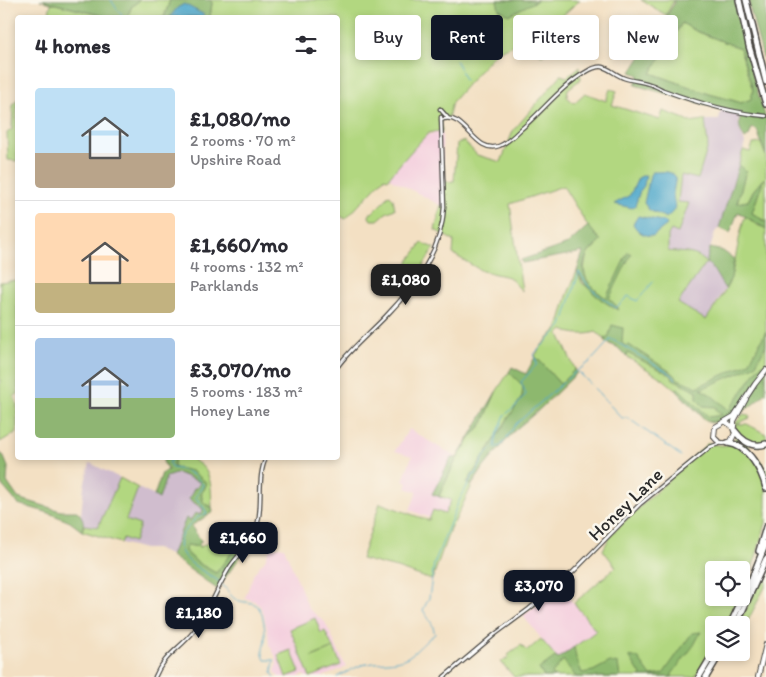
<!DOCTYPE html>
<html lang="en">
<head>
<meta charset="utf-8">
<style>
  :root { --surface:#fff; --page:#f2f2f3; --text:#2b2b33; --muted:#7c7c81; --line:#e1e1e2; --accent:#111827 }
  body { margin:0; font-family:Itim,sans-serif; background:var(--page); color:var(--text); height:100vh; display:flex; flex-direction:column; font-size:19px; white-space:nowrap }
  * { box-sizing:border-box; margin:0 }
  p { font-size:16px; color:var(--muted) }
  .icon { flex:none; width:28px; height:28px; fill:none; stroke:currentColor; stroke-width:2; stroke-linecap:round; stroke-linejoin:round }
  .map { position:relative; flex:1; overflow:hidden }
  .panel { position:absolute; left:15px; top:15px; width:325px; height:445px; display:flex; flex-direction:column; background:var(--surface); border-radius:5px; box-shadow:0 2px 8px #0003 }
  .panel>* { flex:none }
  .guide { position:absolute; left:355px; top:15px; width:335px; height:45px; display:flex; gap:10px }
  .buttons { position:absolute; left:705px; top:561px; display:grid; gap:10px }
  .buttons a { display:grid; place-items:center; width:45px; height:45px; border-radius:5px; background:var(--surface); box-shadow:0 2px 8px #0003; font-size:25px }
  .price { position:absolute; translate:-50% -42px; padding:0 11px; border-radius:10px; background:var(--accent); color:#fff; font-size:16px; line-height:32px; filter:drop-shadow(0 1px 2px #0008) }
  .price::after { content:''; position:absolute; left:50%; top:30px; width:15px; height:11px; margin-left:-8px; background:inherit; clip-path:polygon(0 0,100% 0,50% 100%) }
  .price.current { background:#222; color:#fff }
  ul { padding:0; list-style:none }
  li { display:flex; align-items:center; gap:15px; height:125px; padding:0 20px }
  li+li { border-top:1px solid var(--line) }
  li span { display:grid; place-items:center; flex:none; width:140px; height:100px; border-radius:5px; color:#555 }
  li>.icon { margin-inline-start:auto }
  span .icon { width:60px; height:60px; fill:#fffc; stroke-width:1 }
  li b { font-size:21px }
  h2 { display:flex; justify-content:space-between; align-items:center; height:60px; padding:0 20px; font-size:21px }
  .tag { padding:0 18px; border-radius:5px; background:var(--surface); box-shadow:0 2px 8px #0003; font-size:18px; line-height:45px }
  .tag.current { background:var(--accent); color:#fff }
  .map>svg:first-child { display:block }
</style>
</head>
<body>
<div class="map">
<svg width="766" height="677" viewBox="0 0 766 677">
  <rect width="100%" height="100%" fill="#fbf7ec"/>
  <filter id="ink" filterUnits="userSpaceOnUse"><feTurbulence type="fractalNoise" baseFrequency=".02" numOctaves="2"/><feDisplacementMap in="SourceGraphic" scale="10" xChannelSelector="R" yChannelSelector="G"/><feConvolveMatrix kernelMatrix="1 2 1 2 8 2 1 2 1" color-interpolation-filters="sRGB"/></filter>
  <filter id="wash" filterUnits="userSpaceOnUse"><feTurbulence type="fractalNoise" baseFrequency=".0096" numOctaves="4" result="noise"/><feDisplacementMap in="SourceGraphic" scale="20" xChannelSelector="R" yChannelSelector="G"/><feGaussianBlur stdDeviation="1.12" result="paint"/><feColorMatrix in="noise" values="0 0 0 0 0 0 0 0 0 0 0 0 0 0 0 0 0 1.4 0 .05"/><feComposite in="paint" operator="in"/></filter>
  <g filter="url(#wash)">
    <rect width="100%" height="100%" fill="#f3e0c3"/>
    <path fill="#f4cfde" d="M442 131 444 207 389 178 399 164 427 135Z
      M409 429 457 458 439 496 452 500 445 514 430 518 410 510 417 492 406 488 408 483 403 481 412 456 395 451Z
      M284 547 309 609 325 622 346 667 322 677H307L303 675 298 677H279L275 671 277 663 275 655 269 645 268 634 264 615 260 606 254 601 245 598 254 573 265 560 270 548Z
      M560 587 596 631 558 659 523 616Z"/>
    <path fill="#d0bdce" d="M721 109 741 113 738 121 740 131 745 143 719 228 715 232 706 263 711 266 725 289 706 320 678 303 706 263 668 251V235L671 230 678 233 688 203 678 202 681 175 708 146 705 120H719Z
      M90 463 120 478 98 527 84 525 81 515 84 486Z
      M178 473 201 482 197 488 203 509 201 515 195 513 190 521 186 519 171 556 158 549H144L121 543 123 538 134 542 140 526 126 521 138 488 159 498 166 477Z"/>
    <path fill="#b2d780" stroke="#6e8156" d="M140 0H170L164 17 127 18 132 6Z
      M210 0H580L563 15 571 24 567 27 557 17 541 28 557 42 542 55 521 41 495 53 452 102 448 118 441 120 442 131C438 131 433 132 429 133 425 135 391 174 388 179L384 178 346 219 338 215V18H210L212 3Z
      M641 0H674L666 15Z
      M51 3 108 17 48 18Z
      M682 23 696 31 740 48 753 91 752 99 741 103 735 101 709 94 651 73Z
      M579 67 581 79 568 89 567 97 574 103 585 93 606 101 610 89 617 91 612 105 660 120 663 111 682 118 689 122 705 120 708 146 698 179 681 175 678 202 689 203 678 233 671 230 668 235V251C680 253 698 251 706 263L678 303 706 320C714 307 727 292 731 276 737 256 738 237 745 216L759 226 766 228V362L759 368 729 418C721 420 714 426 706 421L675 389 663 379 627 357 617 347 605 342 604 338 596 332C586 335 573 335 563 330L559 334 575 369 560 384 535 356 541 346 558 328 567 296 577 271 582 283 618 310V308C604 294 580 286 585 263 586 260 586 257 587 255 590 250 597 245 601 241L588 226 563 186 510 204 522 291 509 277 482 271 453 254 454 241 435 230 441 205 444 207V182L454 181 457 144 464 141 477 155 501 162 513 131 561 75 567 77Z
      M17 99V161L8 160 7 133 12 129 13 106Z
      M761 143 766 156V222L752 213 763 179 753 191 748 201 737 203 746 171 739 164 743 150 750 152 753 144Z
      M390 195 393 199 395 209 386 213 378 220H371L369 217 370 213H372L387 198V196Z
      M422 243 434 248 412 285 402 277 405 266Z
      M17 280 18 394 14 396 17 404V432L0 442V282Z
      M509 372 523 386 522 397 467 483 472 485 454 523 451 526 432 580 397 568 361 559 380 503 427 520H429L433 510 445 514 451 500 439 496 456 460 471 437 483 423 496 392Z
      M743 414 749 415 750 418 736 424H747L766 434V442C753 445 736 439 735 424Z
      M736 437 749 446 747 450 760 460 766 470V523L755 560 741 595V570H714V598H740L727 625H714V647L695 677H514L501 662 509 657 508 655 521 645 527 651 541 639 558 659 596 631 574 603 616 567 603 550 611 534 708 443C719 445 730 449 736 437Z
      M175 458H193L194 461C213 469 211 490 212 507 198 502 200 494 207 483L173 467Z
      M120 478 138 488 126 520 140 525 134 542 123 538 121 543 82 531 84 525 98 527Z
      M244 526 249 530 216 573 198 563 185 551 187 545 200 547Z
      M766 564V585L741 634V625H738Z
      M315 618 321 633 325 631 333 648 312 657 334 648 341 665 310 677 290 629Z
      M291 650 300 672 286 677 278 655Z"/>
    <path fill="#8db86e" stroke="#5c724c" fill-rule="evenodd" d="M40 0H140L132 6 127 17H108Z
      M170 0H210L212 3 210 17 164 18Z
      M497 0H538L509 15 499 9Z
      M674 0H735L737 15 753 76 766 119V156L757 130 752 128 749 136 745 139C739 130 738 123 741 113L721 109 635 85 639 75 631 72 674 4ZM682 23 696 31 740 48 753 90 751 99 741 103 735 101 709 94 651 73Z
      M749 0H766V69L750 9Z
      M739 164 746 171 737 203 748 201 753 191 764 178 752 213 766 222V229L738 212 730 233 719 228Z
      M588 226 601 241C597 245 590 250 587 255 577 274 591 288 606 298L628 252 631 254 609 299 618 307V310C600 300 586 290 577 271L583 252 522 263 521 260 568 244Z
      M710 248 723 251 734 259 731 278 725 289 711 266 706 263Z
      M612 325 623 328 622 343 626 346 629 345 674 374 678 379 697 387 749 363 766 331V345L755 366 701 389 711 395 729 410 759 367 766 362V393C745 412 737 417 709 422L675 389 678 388 709 417 722 415 716 410V407L703 406 697 399V391L673 379 671 375 627 353V357L617 347 605 342V338H608Z
      M535 357 539 360 560 384 575 369 577 373 540 409 514 431 484 467 472 485 467 483 522 397 523 386 509 372 512 367 526 374Z
      M496 392 483 423 471 437 456 460 439 496 442 498 432 494 451 458H457Z
      M0 453 3 455 8 467 7 482 18 498 61 511H77C83 517 85 523 82 531L70 522 49 513 18 504 0 483Z
      M164 458H175L173 467 192 471 207 483 204 490 201 493C203 502 203 504 212 507L213 512 191 526 202 542 199 543 200 547 187 545 185 551 198 563 216 573 249 530 256 535 217 589 171 556 186 518 190 521 195 513 201 515 203 509 189 499 194 488H197L200 482 178 473 166 477 159 499 154 496 162 473 168 470 163 462Z
      M701 632 694 645 672 674V677H639L641 675 629 656 638 658 651 676 663 674 692 633Z
      M574 647 576 658 582 673 593 671 610 662 618 664 620 677H576L563 660 552 674 554 677H544L539 669 555 657 558 659Z"/>
    <path fill="#4ea7cb" stroke="#3c697b" d="M184 4 203 14 204 17H170L177 8Z
      M652 172C660 172 671 170 676 177 675 182 674 188 673 193 673 205 680 207 666 218L649 210 644 203 650 175Z
      M644 175H646L644 186 640 191 635 206 632 208 614 204 630 195 638 178Z
      M638 216 666 222 667 225 653 236C643 236 638 232 633 224Z"/>
    <g fill="none" stroke-linecap="round" stroke-linejoin="round">
      <path stroke="#4ea7cb" stroke-width="1" d="M111 0 117 9 122 14 121 18
        M456 61 460 69
        M461 71 465 80
        M579 372 622 418H628L681 456
        M495 446 497 435 505 415 517 405 526 394 521 382 537 364 534 354 562 326 579 272 590 288 616 308 628 296 637 301 653 282
        M172 458 169 463 172 468C185 469 195 474 203 485L195 498 199 501 207 513C203 515 197 517 194 520 192 523 183 532 182 534 170 557 203 570 217 580 225 585 229 595 235 599 243 604 254 600 259 608 264 616 265 629 265 638 265 646 260 651 265 660H274L272 673 275 677
        M337 677C345 673 354 668 362 665 378 661 394 664 408 657 418 651 425 640 435 634L432 624 423 610 429 598 434 564 458 503 473 475 476 474C483 460 484 449 501 446L516 424 574 373 590 362 611 339 671 374 676 379"/>
    </g>
  </g>
  <g filter="url(#ink)">
    <g fill="none" stroke-linecap="round" stroke-linejoin="round">
      <defs>
        <path id="tertiary" d="M440 109 448 118
          M441 120C465 110 474 155 499 146 507 143 514 136 520 130 542 112 561 86 586 72 591 69 597 66 603 67 610 69 616 75 624 78 632 81 641 81 649 84 654 85 659 88 663 90 695 102 732 113 766 116
          M338 366C352 347 370 333 386 316 415 286 442 251 444 207L441 117
          M155 677C164 655 181 648 194 631 209 613 216 590 228 570 235 558 246 549 253 536 266 511 255 480 266 458
          M444 677 494 635 529 609 573 572 640 504 710 447 721 443"/>
        <path id="primary" d="M726 422 732 426 735 433 731 441C724 445 718 443 714 437L715 427 734 416 755 384 766 370
          M734 427V421L746 399
          M758 677 766 644"/>
        <path id="motorway" d="M739 0 749 46 766 104
          M746 0 766 82
          M735 431C743 442 753 448 766 444
          M728 443C748 445 762 471 766 488
          M759 551 766 527
          M730 625 752 578 766 543
          M736 625 766 559
          M699 677 714 652
          M706 677 721 652"/>
      </defs>
      <use href="#tertiary" stroke="#494642" stroke-width="5"/>
      <use href="#primary" stroke="#494642" stroke-width="6"/>
      <use href="#motorway" stroke="#494642" stroke-width="8"/>
      <use href="#tertiary" stroke="#fff" stroke-width="2.5"/>
      <use href="#primary" stroke="#fff" stroke-width="4"/>
      <use href="#motorway" stroke="#fff" stroke-width="5"/>
    </g>
  </g>
  <g text-anchor="middle" stroke-width="5" stroke-linejoin="round" paint-order="stroke">
    <g font-size="19" fill="#2b2b2b" stroke="#fbf7ec">
      <text transform="translate(625 504) rotate(-44)" y="7">Honey Lane</text>
    </g>
  </g>
</svg>
<div class="buttons">
<a><svg class="icon" aria-label="locate" viewBox="0 0 24 24"><circle cx="12" cy="12" r="6"/><path d="M12 2v4M12 18v4M2 12h4M18 12h4"/></svg></a>
<a><svg class="icon" aria-label="layers" viewBox="0 0 24 24"><path d="M12 4l9 5-9 5-9-5zM3 14l9 5 9-5"/></svg></a>
</div>
<b class="price current" style="left:406px;top:306px">£1,080</b>
<b class="price" style="left:243px;top:564px">£1,660</b>
<b class="price" style="left:539px;top:612px">£3,070</b>
<b class="price" style="left:199px;top:639px">£1,180</b>
<div class="guide">
<a class="tag">Buy</a>
<a class="tag current">Rent</a>
<a class="tag">Filters</a>
<a class="tag">New</a>
</div>
<section class="panel">
<h2>4 homes<svg class="icon" aria-label="filters" viewBox="0 0 24 24"><path d="M4 7h16M4 17h16"/><circle cx="9" cy="7" r="2"/><circle cx="15" cy="17" r="2"/></svg></h2>
<ul>
<li><span style="background:linear-gradient(#bfe0f5 65%,#b9a48a 0)"><svg class="icon" aria-label="home" viewBox="0 0 24 24"><path d="M3 11l9-7 9 7M6 9v11h12V9"/></svg></span><div><b>£1,080/mo</b><p>2 rooms · 70 m²</p><p>Upshire Road</p></div></li>
<li><span style="background:linear-gradient(#ffd9b3 70%,#c2b280 0)"><svg class="icon" aria-label="home" viewBox="0 0 24 24"><path d="M3 11l9-7 9 7M6 9v11h12V9"/></svg></span><div><b>£1,660/mo</b><p>4 rooms · 132 m²</p><p>Parklands</p></div></li>
<li><span style="background:linear-gradient(#a9c7e8 60%,#8fb573 0)"><svg class="icon" aria-label="home" viewBox="0 0 24 24"><path d="M3 11l9-7 9 7M6 9v11h12V9"/></svg></span><div><b>£3,070/mo</b><p>5 rooms · 183 m²</p><p>Honey Lane</p></div></li>
</ul>
</section>
</div>
</body>
</html>
